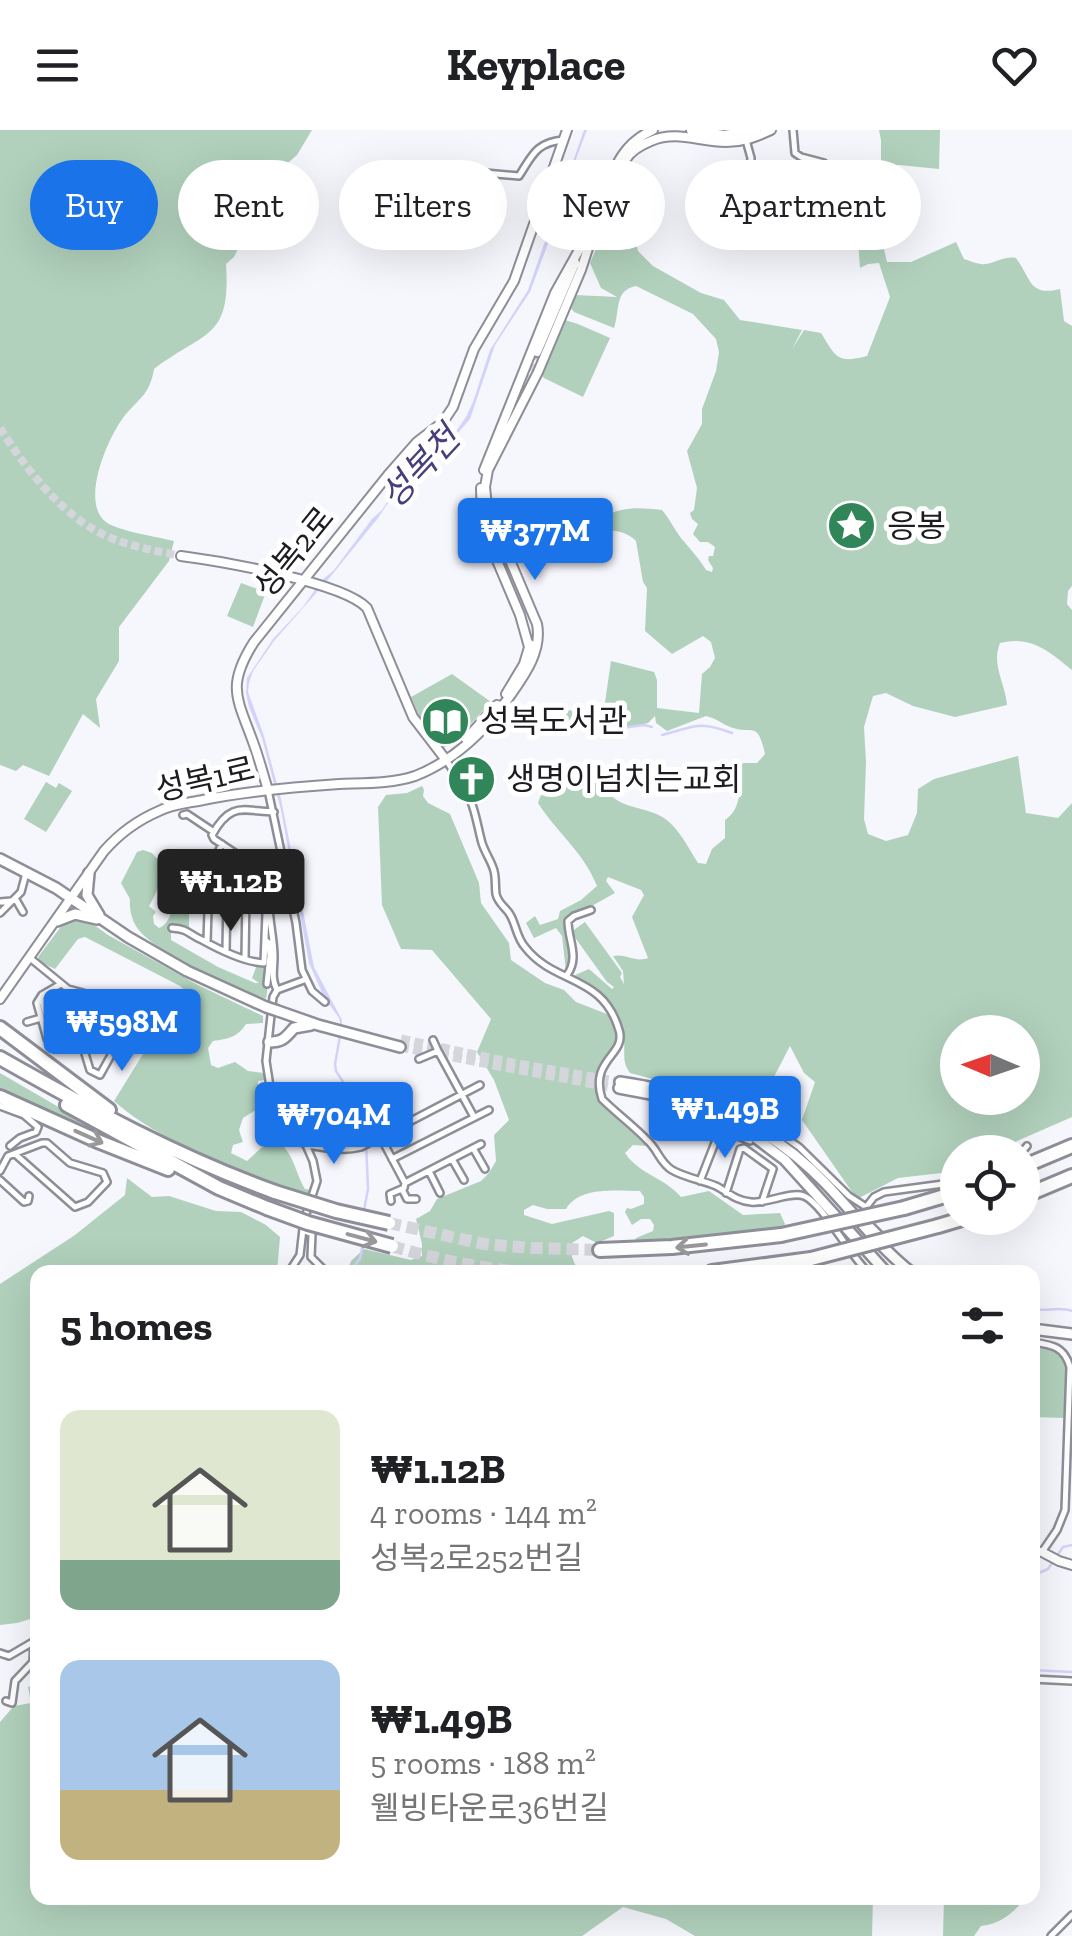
<!DOCTYPE html>
<html lang="en">
<head>
<meta charset="utf-8">
<style>
  :root { --surface:#fff; --page:#f6f6f6; --text:#202124; --muted:#757577; --accent:#1a73e8 }
  body { margin:0; font-family:"Zilla Slab","Noto Sans KR",serif; background:var(--page); color:var(--text); height:100vh; display:flex; flex-direction:column; font-size:38px; white-space:nowrap }
  * { box-sizing:border-box; margin:0 }
  p { font-size:32px; color:var(--muted) }
  .icon { flex:none; width:55px; height:55px; fill:none; stroke:currentColor; stroke-width:2; stroke-linecap:round; stroke-linejoin:round }
  .map { position:relative; flex:1; overflow:hidden }
  .sheet { position:absolute; left:30px; top:1135px; width:1010px; height:640px; display:flex; flex-direction:column; background:var(--surface); border-radius:20px; box-shadow:0 10px 40px #0002 }
  .sheet>* { flex:none }
  .top-card { position:absolute; left:30px; top:30px; width:1012px; height:90px; display:flex; gap:20px }
  .needle { width:65px; rotate:272deg }
  .fabs { position:absolute; left:940px; top:885px; display:grid; gap:20px }
  .fabs a { display:grid; place-items:center; width:100px; height:100px; border-radius:50%; background:var(--surface); box-shadow:0 10px 40px #0002; font-size:50px }
  .price { position:absolute; translate:-50% -85px; padding:0 22px; border-radius:10px; background:var(--accent); color:#fff; font-size:32px; line-height:65px; filter:drop-shadow(0 2px 5px #0008) }
  .price::after { content:''; position:absolute; left:50%; top:60px; width:30px; height:22px; margin-left:-15px; background:inherit; clip-path:polygon(0 0,100% 0,50% 100%) }
  .price.active { background:#222; color:#fff }
  ul { padding:0; list-style:none }
  li { display:flex; align-items:center; gap:30px; height:250px; padding:0 30px }
  li span { display:grid; place-items:center; flex:none; width:280px; height:200px; border-radius:20px; color:#555 }
  li>.icon { margin-inline-start:auto }
  span .icon { width:120px; height:120px; fill:#fffc; stroke-width:1 }
  li b { font-size:42px }
  h2 { display:flex; justify-content:space-between; align-items:center; height:120px; padding:0 30px; font-size:42px }
  .chip { padding:0 35px; border-radius:45px; background:var(--surface); box-shadow:0 10px 40px #0002; font-size:35px; line-height:90px }
  .chip.active { background:var(--accent); color:#fff }
  header { display:flex; justify-content:space-between; align-items:center; height:130px; padding:0 30px; background:var(--surface); font-size:45px; font-weight:800 }
  .map>svg:first-child { display:block }
</style>
</head>
<body>
<header><svg class="icon" aria-label="menu" viewBox="0 0 24 24"><path d="M4 6h16M4 12h16M4 18h16"/></svg>Keyplace<svg class="icon" aria-label="heart" viewBox="0 0 24 24"><path d="M12 20l-8-8c-3-5 5-10 8-4 3-6 11-1 8 4z"/></svg></header>
<div class="map">
<svg width="1072" height="1806" viewBox="0 0 1072 1806">
  <rect width="100%" height="100%" fill="#f6f6fd"/>
  <path fill="#b1d1bc" fill-rule="evenodd" d="M0 0H312L297 25 275 44 271 60 258 79 234 127 226 134C231 210 205 200 154 239 150 263 141 267 126 284 109 304 79 372 106 392 118 401 158 407 174 411L169 431 119 497V531L96 569 100 598 83 584 49 646 23 635 16 641 0 635Z
    M879 0H940L939 39 899 35 881 37V10Z
    M623 55 631 67 625 103 636 112 638 121 653 136 701 163 724 170 740 190 802 200 792 219 804 200 821 203C836 227 837 234 867 226L890 167 879 133 868 134 860 138 858 110 870 101C883 106 884 120 887 132H911L956 112 964 129C971 131 978 135 986 134 998 132 1005 126 1016 128 1031 148 1029 167 1060 159L1064 191 1072 196V456L1068 461 1067 474 1072 480V540C1049 521 1031 505 1000 513 991 535 1005 552 1007 575L955 587 913 576 886 563 873 566 864 597 866 632 864 689 868 704 886 711 908 705 917 683 918 659 934 649 1018 626 1026 683 1058 688 1072 673V987L992 1022H958L957 1038 950 1042 898 1048 857 1069 802 990 815 952 804 943 790 916 764 966 732 970 630 943C622 932 625 925 624 911 621 881 598 861 575 845L589 839 612 859 614 857 607 852 571 802 585 792 622 843 620 847 624 854 623 841 613 826C626 823 635 833 648 828L632 787 644 765 641 760 608 747 606 751 615 763 563 792 569 814 568 838 566 841 562 806 556 798 534 808 526 793 535 786 540 795 558 789 560 781 581 770 597 756C583 721 557 703 538 673 540 664 547 658 551 649L566 653 596 650 604 653C612 680 644 675 664 688 679 698 689 719 698 733L706 734 712 719 725 708V690C742 679 741 655 737 636L744 633H757L765 624C757 589 754 606 730 597 721 593 715 588 706 586L667 601 656 593 655 586 648 593 626 598 575 597 542 585 544 576 603 586 611 531 654 542 657 550V578L699 583 702 544 710 537 715 528 711 512 703 506 672 524 645 501 647 458 643 452 636 411C626 400 611 401 597 398L594 394C615 376 636 377 662 380 670 389 674 399 681 408 690 419 699 428 706 440L712 442 713 438 708 430 709 426H713L715 417 708 412H700L693 404 698 394 692 389 690 383 694 380 697 358 687 321 702 294V279L716 241 719 222 716 209 693 184 636 156C614 160 620 181 614 198L574 182 570 177 575 165 617 167 601 158 590 133ZM958 902H1022V968H958Z
    M565 190 578 194 610 208 583 267 544 248 541 244Z
    M241 453 266 462 253 497 227 486Z
    M452 544 491 572 459 607 444 618 421 590 411 567Z
    M46 652 56 658 59 653 72 661 46 702 24 689Z
    M422 656 424 660 423 666 428 673 450 684 479 753 481 773 509 813 511 830 545 853 564 860 576 872 612 886 618 906 613 921 603 929 597 940 595 955 602 972 627 994 647 1016 633 1015 625 1023C639 1044 665 1048 681 1067L709 1061 743 1085 780 1083 785 1094 781 1101 689 1109 635 1111 636 1108 653 1101 654 1095 650 1089H641L632 1095 625 1082 627 1078 631 1079 644 1074V1067L640 1061C616 1061 580 1056 566 1079H547L533 1075 524 1080V1085L552 1094 609 1081 614 1083V1106L597 1113 583 1106 572 1113V1127L578 1142H347L351 1131 364 1119 411 1130 422 1126V1114L416 1089 430 1081 437 1069 481 1051 489 1043 496 1031 494 1005 509 990 494 950 477 922 491 889 432 820 401 819 382 775 378 677 386 665 407 663Z
    M143 720 152 723 165 738C163 746 154 769 149 776L156 782 153 786 154 794 159 798C166 795 170 788 171 781H189V798L171 797V810L218 837 255 853H259L252 848 257 835 266 836V855L268 856 266 869C233 858 159 826 138 799 132 791 129 779 130 769L121 753 137 722Z
    M72 787 87 790 108 805 198 855 263 886V893L246 894C238 907 228 909 213 911L208 918 211 935 218 938 235 932 248 941 264 943V950L258 951 257 979 243 988 239 1000 243 1012 233 1015 231 1023 247 1031 261 1018 276 1011C294 1021 295 1043 305 1059L311 1060 309 1064C250 1047 159 1012 114 971L156 903C183 895 189 890 196 863L189 864 180 856 85 807 78 809 55 839 40 832 38 827 66 790Z
    M0 943 124 1015 126 1018 0 963Z
    M127 1048 152 1067 169 1066 216 1081 241 1082 266 1095 280 1107 277 1142H38L37 1487 17 1493 0 1495V1154L75 1105 125 1065Z
    M1033 1218C1041 1219 1051 1219 1057 1224 1072 1235 1069 1271 1065 1288L1033 1287Z
    M37 1555 38 1768H873L872 1806H695L666 1789 623 1777 582 1806H0V1592L14 1576 31 1573 28 1557Z
    M944 1768H1026C1012 1783 1003 1793 981 1796L974 1806H943Z"/>
  <path fill="#d3d2fa" d="M584 0H587L563 63 555 95 530 162 495 215 470 289 457 304 432 323 400 355 378 388 331 446 274 511 253 541 249 553 248 562 264 606 281 669 314 837 342 890V894H340L339 888 324 867 309 833 281 680 262 608 249 577 246 563 247 548 273 509 303 477 321 451 334 440 372 389 382 380 397 356 428 324 457 300 466 287 473 272 490 220 528 160Z"/>
  <g fill="none" stroke-linecap="round" stroke-linejoin="round">
    <path stroke="#d3d2fa" stroke-width="2.5" d="M513 580 551 587 576 596 622 598 644 595 652 597
      M662 605C695 597 696 590 732 603
      M340 906 335 934 336 941 347 958 355 986 366 1013 368 1059 364 1080
      M349 1142 360 1129 363 1113
      M1032 1179C1046 1182 1060 1176 1072 1181
      M1032 1446 1048 1439 1063 1417 1072 1415
      M1032 1540 1072 1542"/>
    <path stroke="#d5d5dc" stroke-width="8" stroke-dasharray="8 4" stroke-linecap="butt" d="M514 273 537 222
      M0 298C26 339 64 389 111 408 133 417 157 421 181 426
      M483 376 488 395 501 429"/>
    <path stroke="#d5d5dc" stroke-width="9" stroke-dasharray="9 4.5" stroke-linecap="butt" d="M401 909 513 933 620 952
      M400 917 609 957"/>
    <path stroke="#d5d5dc" stroke-width="12" stroke-dasharray="12 6" stroke-linecap="butt" d="M389 1093 484 1114 531 1118 600 1120
      M392 1116C435 1129 478 1138 523 1142"/>
    <defs>
      <path id="minor" d="M793 0 795 23 801 27 824 33 826 36 824 51 829 72 822 81 814 85 812 106
        M746 10 751 28 750 39
        M793 42 809 50 824 51
        M449 47 473 53 485 43 519 46C532 26 536 12 564 10
        M446 630C454 642 463 655 470 669 476 683 478 699 482 713 485 723 492 732 494 741 496 748 495 757 496 764 498 773 504 776 509 783 516 793 516 807 525 817 554 855 603 844 619 900 627 925 589 929 602 969 617 984 634 996 648 1011 658 1020 660 1033 672 1040 686 1048 702 1050 716 1056 728 1062 736 1071 751 1072 767 1074 790 1061 804 1066 822 1073 850 1126 868 1142
        M268 660 296 793 302 840 312 861 325 872
        M183 685 187 684 214 702
        M222 714 212 734 230 748H235L246 731
        M256 737 214 709 212 705C231 671 243 681 274 682
        M212 751 219 740
        M288 752 269 755 266 765 269 768C268 788 274 807 274 827 274 840 271 848 277 860L273 867 266 931 275 989 279 996 306 1015 313 1031 317 1051 304 1090 300 1125 289 1142
        M15 768 23 782
        M0 772 11 771
        M0 783 21 762 26 743
        M172 798C189 799 188 804 202 810 220 820 244 832 264 833L266 783
        M265 810 269 813 270 826 267 854
        M207 812 208 780
        M226 821 227 765
        M30 828 68 859 83 863 124 887 127 894 125 900 100 945 90 940 70 874 68 859
        M245 829 246 764
        M567 845C580 827 568 811 568 791L574 786 591 780
        M277 860 304 850
        M41 868 48 892 69 886
        M53 876 57 890
        M27 892 41 888
        M57 909H47L37 873 42 865 61 854
        M82 910 89 906 106 875
        M433 910 438 921
        M419 929 438 921 474 987
        M0 976 24 985 38 997 36 1002 20 1008 10 1016
        M747 981 799 1017 849 1066 866 1077
        M380 1006 405 1053 481 1014
        M306 1015C324 1017 342 1022 361 1017L480 955
        M473 1018 485 1039
        M1022 1022 1027 1016
        M392 1029 489 980
        M452 1029 464 1050
        M0 1041 8 1026 42 1013H47L70 1033 103 1043 107 1052 88 1072 75 1077 15 1024
        M429 1041 440 1063
        M0 1050 24 1072 28 1071 29 1066
        M700 1051 718 1005 728 1002 750 1011
        M402 1059 407 1069H416
        M726 1063 740 1019 744 1018 773 1039 762 1072
        M391 1071 390 1064 404 1058 405 1053
        M867 1076 874 1067 884 1062 958 1052
        M866 1087 869 1094 883 1108
        M303 1100 312 1104 311 1127 324 1140
        M1032 1212C1052 1215 1064 1216 1070 1237L1065 1380 1057 1400 1042 1422
        M0 1523 9 1526 38 1509
        M1032 1549 1072 1551
        M6 1571 12 1573 15 1551 33 1532 34 1512
        M1051 1806 1072 1785"/>
      <path id="tertiary" d="M691 0 724 5 756 0
        M603 65C615 37 623 13 653 0
        M591 107C602 82 610 51 626 29 632 20 641 15 651 11 677 0 699 12 726 12 743 12 756 7 771 0
        M537 222 575 133
        M484 340 555 163 589 102
        M481 358 482 395 520 485 529 517
        M181 426C219 431 343 452 367 478L413 587 446 630
        M506 564 524 534 530 514
        M466 609 497 575
        M268 660C263 644 259 628 253 612 237 568 226 556 254 512L388 345 417 312 443 292 453 277 474 219 514 151 567 0
        M0 869 104 721C119 704 138 690 159 681 172 674 188 673 203 670 248 661 294 657 339 654 364 653 391 654 415 646 456 630 487 599 512 563 526 543 542 520 537 494L487 376 485 357 488 340 538 242 581 140 593 103
        M1042 1422 1059 1431 1072 1435"/>
      <path id="secondary" d="M0 729 56 758 128 807 187 841 266 877
        M89 743 87 765 99 785
        M57 791 75 784 97 789
        M278 881 318 895 400 917
        M269 912C283 912 285 908 294 898L311 895
        M620 952C699 963 770 996 825 1053 854 1083 879 1117 911 1142
        M619 958 656 965
        M700 977 744 999 785 1030 886 1142
        M1032 1199 1072 1204"/>
      <path id="motorway" d="M0 898 109 980
        M0 928C90 979 178 1027 275 1062
        M0 967 100 1012 168 1039
        M67 975 219 1058 267 1078
        M1022 1037 1072 1016
        M1022 1067 1072 1046
        M904 1078 958 1062
        M938 1096 965 1088
        M600 1120 672 1117 781 1105
        M712 1142 811 1129"/>
    </defs>
    <use href="#minor" stroke="#8e8e98" stroke-width="10"/>
    <use href="#tertiary" stroke="#8e8e98" stroke-width="12"/>
    <use href="#secondary" stroke="#8e8e98" stroke-width="14"/>
    <use href="#motorway" stroke="#8e8e98" stroke-width="18"/>
    <use href="#minor" stroke="#fff" stroke-width="5"/>
    <use href="#tertiary" stroke="#fff" stroke-width="8"/>
    <use href="#secondary" stroke="#fff" stroke-width="9"/>
    <use href="#motorway" stroke="#fff" stroke-width="12"/>
    <defs>
      <path id="secondary-bridge" d="M266 877 278 881"/>
      <path id="motorway-bridge" d="M275 1062 336 1081 389 1093
        M267 1078 308 1093 392 1116
        M781 1105 904 1078
        M811 1129 938 1096"/>
    </defs>
    <use href="#secondary-bridge" stroke="#8e8e98" stroke-width="14" stroke-linecap="butt"/>
    <use href="#motorway-bridge" stroke="#8e8e98" stroke-width="18" stroke-linecap="butt"/>
    <use href="#secondary-bridge" stroke="#fff" stroke-width="9"/>
    <use href="#motorway-bridge" stroke="#fff" stroke-width="12"/>
  </g>
  <defs><path id="oneway-shaft" d="M-6 0H5M1.5-3L5.5 0L1.5 3" fill="none" stroke-width="1.6" stroke-linecap="round" stroke-linejoin="round" transform="scale(2.5)"/></defs>
  <g stroke="#99999b">
    <use href="#oneway-shaft" transform="translate(89 1007) rotate(24)"/>
    <use href="#oneway-shaft" transform="translate(362 1108) rotate(15)"/>
    <use href="#oneway-shaft" transform="translate(691 1116) rotate(174)"/>
  </g>
  <defs>
    <symbol id="sight-disc" viewBox="-11 -11 22 22"><circle r="9.5" fill="#308659" stroke="#fff"/><path d="M0-6L1.8-2.2L6-1.7L2.9 1.2L3.7 5.4L0 3.3L-3.7 5.4L-2.9 1.2L-6-1.7L-1.8-2.2Z" fill="#fff"/></symbol>
    <symbol id="library-disc" viewBox="-11 -11 22 22"><circle r="9.5" fill="#308659" stroke="#fff"/><path d="M-6-4Q-3-5.5-.7-3.5V5Q-3 3-6 4ZM6-4Q3-5.5 .7-3.5V5Q3 3 6 4Z" fill="#fff"/></symbol>
    <symbol id="church-disc" viewBox="-11 -11 22 22"><circle r="9.5" fill="#308659" stroke="#fff"/><path d="M-1.2-6h2.4v3.5h3.3v2.4h-3.3V6h-2.4V-.1h-3.3v-2.4h3.3Z" fill="#fff"/></symbol>
  </defs>
  <g fill-rule="evenodd">
    <use href="#sight-disc" x="824" y="368" width="55" height="55"/>
    <use href="#library-disc" x="418" y="564" width="55" height="55"/>
    <use href="#church-disc" x="444" y="622" width="55" height="55"/>
  </g>
  <g text-anchor="middle" stroke-width="10" stroke-linejoin="round" paint-order="stroke">
    <g font-size="32" fill="#1d1d21" stroke="#fff" text-anchor="start">
      <text x="887" y="407">응봉</text>
      <text x="480" y="602">성복도서관</text>
      <text x="506" y="660">생명이넘치는교회</text>
    </g>
    <g font-size="32" fill="#1d1d21" stroke="#fff">
      <text transform="translate(294 422) rotate(-51)" y="11">성복2로</text>
      <text transform="translate(205 649) rotate(-13)" y="11">성복1로</text>
    </g>
    <g font-size="35" font-style="italic" fill="#473f7c" stroke="#fff">
      <text transform="translate(420 337) rotate(-47)" y="12">성복천</text>
    </g>
  </g>
</svg>
<div class="fabs">
<a><svg class="needle" viewBox="-14 -14 28 28"><path d="M0-13l5 13h-10z" fill="#e53935"/><path d="M0 13l5-13h-10z" fill="#757577"/></svg></a>
<a><svg class="icon" aria-label="locate" viewBox="0 0 24 24"><circle cx="12" cy="12" r="6"/><path d="M12 2v4M12 18v4M2 12h4M18 12h4"/></svg></a>
</div>
<b class="price" style="left:535px;top:453px">₩377M</b>
<b class="price active" style="left:231px;top:804px">₩1.12B</b>
<b class="price" style="left:122px;top:944px">₩598M</b>
<b class="price" style="left:725px;top:1031px">₩1.49B</b>
<b class="price" style="left:334px;top:1037px">₩704M</b>
<div class="top-card">
<a class="chip active">Buy</a>
<a class="chip">Rent</a>
<a class="chip">Filters</a>
<a class="chip">New</a>
<a class="chip">Apartment</a>
</div>
<section class="sheet">
<h2>5 homes<svg class="icon" aria-label="filters" viewBox="0 0 24 24"><path d="M4 7h16M4 17h16"/><circle cx="9" cy="7" r="2"/><circle cx="15" cy="17" r="2"/></svg></h2>
<ul>
<li><span style="background:linear-gradient(#dfe7d0 75%,#7fa58c 0)"><svg class="icon" aria-label="home" viewBox="0 0 24 24"><path d="M3 11l9-7 9 7M6 9v11h12V9"/></svg></span><div><b>₩1.12B</b><p>4 rooms · 144 m²</p><p>성복2로252번길</p></div></li>
<li><span style="background:linear-gradient(#a9c7e8 65%,#c2b280 0)"><svg class="icon" aria-label="home" viewBox="0 0 24 24"><path d="M3 11l9-7 9 7M6 9v11h12V9"/></svg></span><div><b>₩1.49B</b><p>5 rooms · 188 m²</p><p>웰빙타운로36번길</p></div></li>
</ul>
</section>
</div>
</body>
</html>
